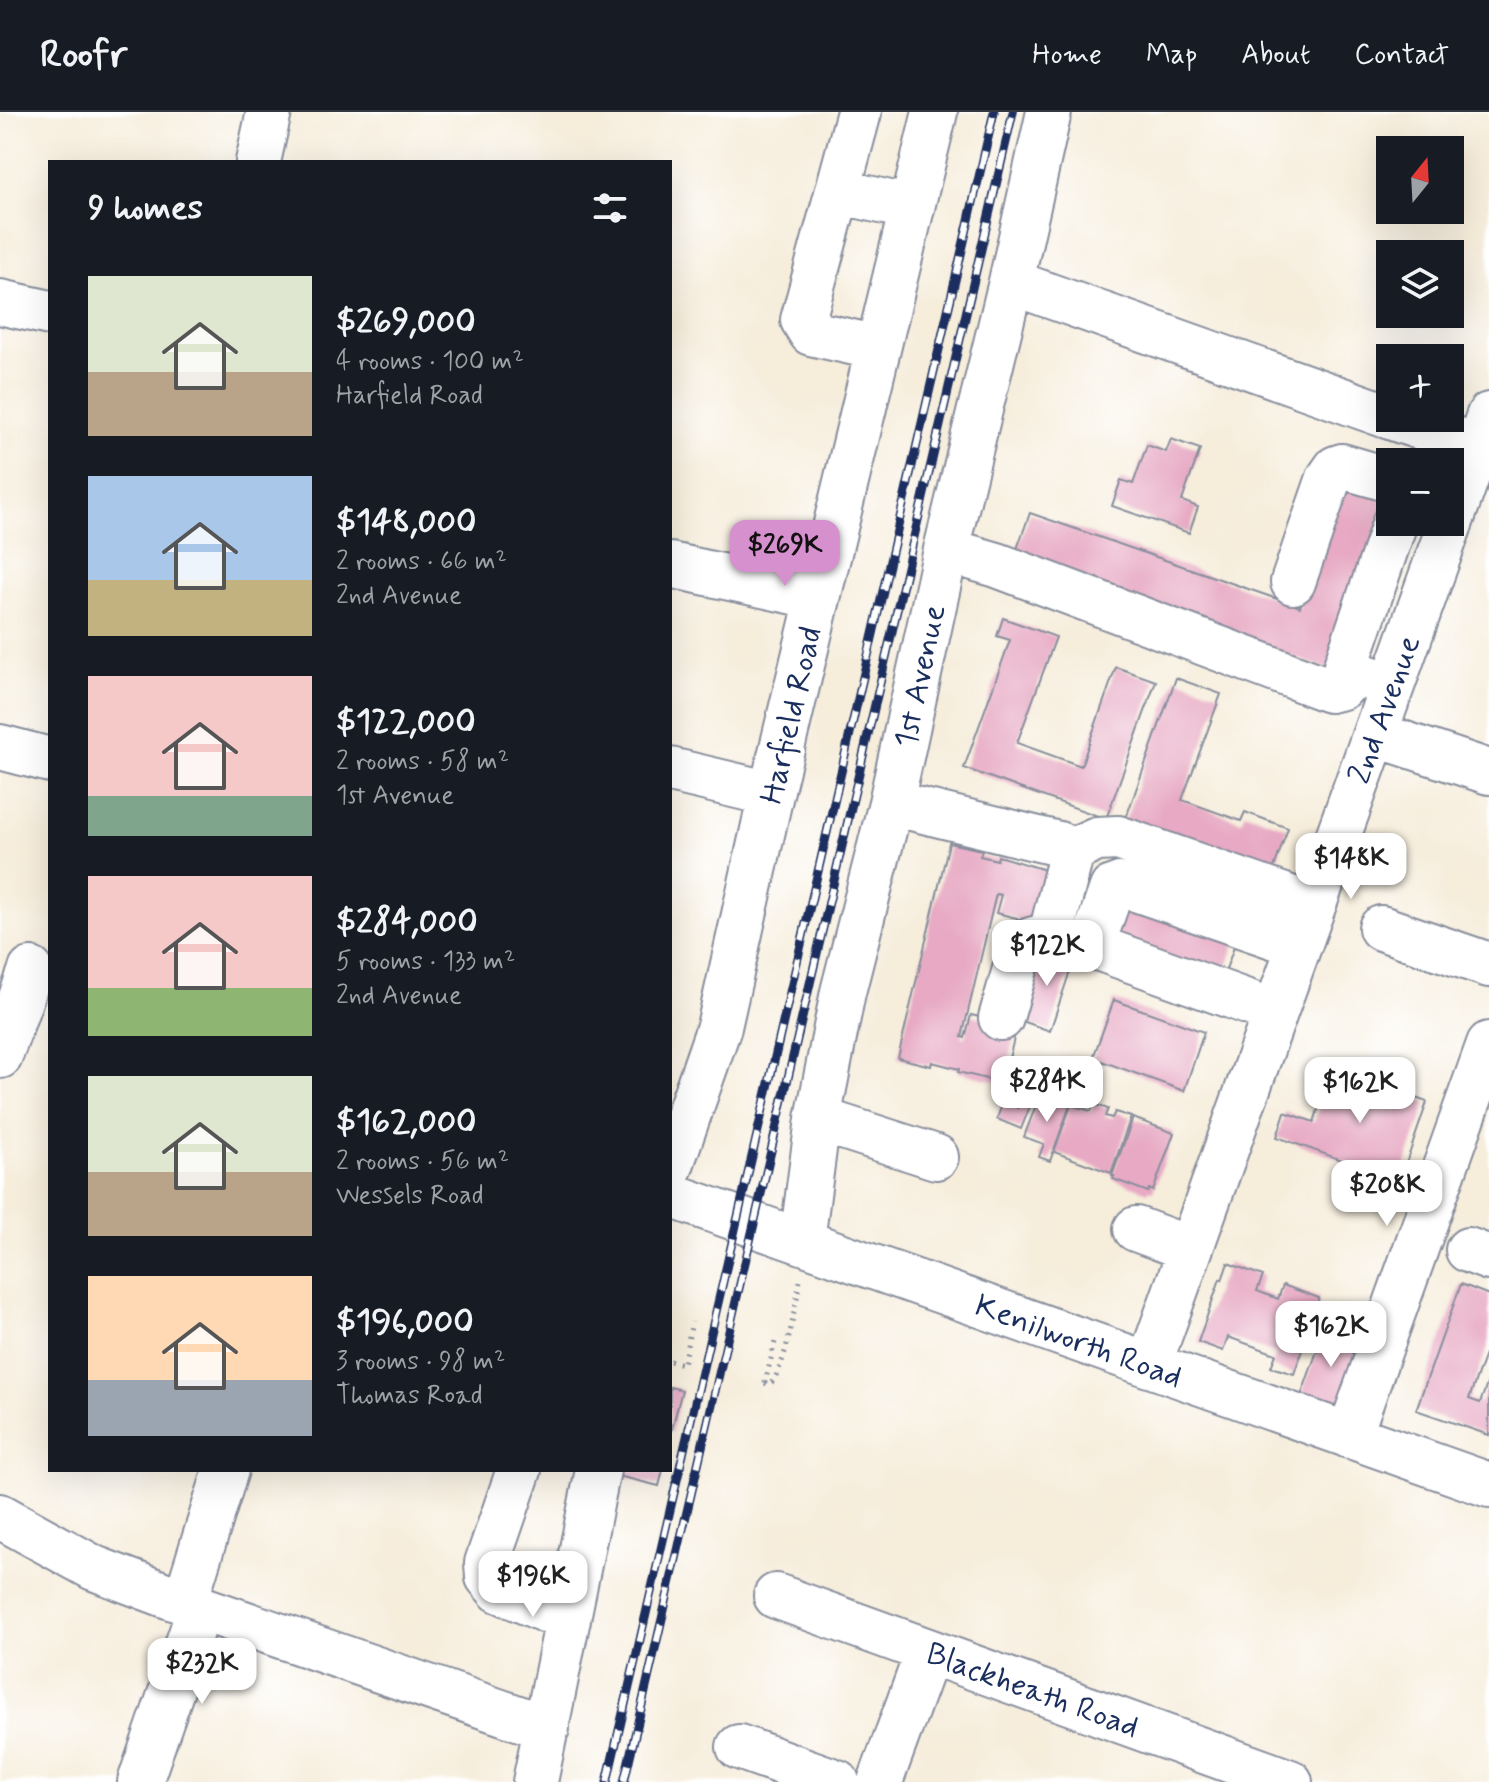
<!DOCTYPE html>
<html lang="en">
<head>
<meta charset="utf-8">
<style>
  :root { --surface:#171b24; --page:#242831; --text:#f1f3f6; --muted:#9ea1a6; --line:#363941; --accent:#d690ce }
  body { margin:0; font-family:Mynerve,sans-serif; background:var(--page); color:var(--text); height:100vh; display:flex; flex-direction:column; font-size:30px; white-space:nowrap }
  * { box-sizing:border-box; margin:0 }
  p { font-size:26px; color:var(--muted) }
  .icon { flex:none; width:44px; height:44px; fill:none; stroke:currentColor; stroke-width:2; stroke-linecap:round; stroke-linejoin:round }
  .map { position:relative; flex:1; overflow:hidden }
  .drawer { position:absolute; left:48px; top:48px; width:624px; height:1312px; display:flex; flex-direction:column; background:var(--surface); border-radius:0px; box-shadow:0 8px 32px #0002 }
  .drawer>* { flex:none }
  .needle { width:52px; rotate:18deg }
  .buttons { position:absolute; left:1376px; top:24px; display:grid; gap:16px }
  .buttons a { display:grid; place-items:center; width:88px; height:88px; border-radius:0px; background:var(--surface); box-shadow:0 8px 32px #0002; font-size:40px }
  .price { position:absolute; translate:-50% -68px; padding:0 18px; border-radius:16px; background:#fff; color:#222; font-size:26px; line-height:52px; filter:drop-shadow(0 2px 4px #0008) }
  .price::after { content:''; position:absolute; left:50%; top:48px; width:24px; height:18px; margin-left:-12px; background:inherit; clip-path:polygon(0 0,100% 0,50% 100%) }
  .price.current { background:var(--accent); color:#111 }
  ul { padding:0; list-style:none }
  li { display:flex; align-items:center; gap:24px; height:200px; padding:0 40px }
  li span { display:grid; place-items:center; flex:none; width:224px; height:160px; border-radius:0px; color:#555 }
  li>.icon { margin-inline-start:auto }
  span .icon { width:96px; height:96px; fill:#fffc; stroke-width:1 }
  li b { font-size:34px }
  h2 { display:flex; justify-content:space-between; align-items:center; height:96px; padding:0 40px; font-size:34px }
  header { display:flex; align-items:center; gap:48px; box-sizing:border-box; height:112px; padding:0 40px; background:var(--surface); border-bottom:2px solid var(--line) }
  header strong { font-size:38px }
  nav { display:flex; gap:44px; margin-inline-start:auto; font-size:28px }
  .map>svg:first-child { display:block }
</style>
</head>
<body>
<header>
<strong>Roofr</strong>
<nav><a>Home</a><a>Map</a><a>About</a><a>Contact</a></nav>
</header>
<div class="map">
<svg width="1489" height="1670" viewBox="0 0 1489 1670">
  <rect width="100%" height="100%" fill="#fff"/>
  <filter id="ink" filterUnits="userSpaceOnUse"><feTurbulence type="fractalNoise" baseFrequency=".0125" numOctaves="2"/><feDisplacementMap in="SourceGraphic" scale="16" xChannelSelector="R" yChannelSelector="G"/><feConvolveMatrix kernelMatrix="1 2 1 2 8 2 1 2 1" color-interpolation-filters="sRGB"/></filter>
  <filter id="wash" filterUnits="userSpaceOnUse"><feTurbulence type="fractalNoise" baseFrequency=".006" numOctaves="4" result="noise"/><feDisplacementMap in="SourceGraphic" scale="32" xChannelSelector="R" yChannelSelector="G"/><feGaussianBlur stdDeviation="1.8" result="paint"/><feColorMatrix in="noise" values="0 0 0 0 0 0 0 0 0 0 0 0 0 0 0 0 0 1.4 0 .05"/><feComposite in="paint" operator="in"/></filter>
  <g filter="url(#wash)">
    <rect width="100%" height="100%" fill="#f6eddb"/>
    <g id="blocks">
      <path fill="#e7a9c3" d="M1171 327 1200 337 1182 389 1198 395 1189 421 1112 394 1121 368 1133 372 1147 333 1166 340Z
        M1349 361 1390 376V393L1330 558 1013 448 1030 401 1300 495Z
        M1003 506 1056 525 1017 631 1081 654 1116 555 1156 569 1106 707 964 656 1010 528 997 524Z
        M1176 566 1221 582 1182 688 1241 709 1245 700 1288 716 1269 770 1122 717Z
        M949 731 982 738 980 744 997 748 998 744 1059 762 1045 817 1016 811 1017 806 996 801 1001 783 996 782 962 925 965 926 971 903 1017 914 1003 971 958 960 959 957 932 950 931 954 898 946Z
        M1120 781 1238 824 1222 868 1105 825Z
        M1042 834 1075 844 1050 919 1019 908Z
        M1114 888 1204 920 1184 979 1093 946Z
        M1016 949 1033 955 1027 969 1034 972 1029 986 1021 983 1017 992 1001 986Z
        M1332 956 1427 990 1400 1069 1277 1025 1285 1000 1314 1010Z
        M1041 980 1056 986 1055 990 1070 993 1050 1049 1039 1045 1044 1032 1024 1025Z
        M1003 989 1017 994V997L1020 989 1030 994 1021 1017 997 1007Z
        M1094 992 1108 997 1105 1004 1112 1006 1115 1000 1131 1005 1111 1061 1054 1040 1071 993 1091 999Z
        M1133 1006 1174 1021 1153 1079 1149 1077 1148 1080 1113 1067 1114 1064H1112Z
        M1228 1151 1263 1164 1257 1179 1278 1187 1283 1173 1319 1186 1294 1262 1271 1255 1276 1242 1228 1225 1223 1239 1198 1230 1220 1167 1222 1168Z
        M1461 1172 1489 1183V1231L1469 1287 1480 1291 1489 1267V1323L1416 1298Z
        M1327 1211 1359 1223 1352 1241 1358 1243 1337 1301 1300 1287Z
        M670 1275 682 1278 671 1321H670Z
        M615 1358H663L659 1374 614 1363Z"/>
    </g>
  </g>
  <g filter="url(#ink)">
    <use href="#blocks" fill-opacity="0" stroke="#888e9c" stroke-width="2"/>
    <g fill="none" stroke-linecap="round" stroke-linejoin="round">
      <defs>
        <path id="minor" d="M859 0 803 208 811 221 878 236
          M258 50 269 0
          M838 79 911 96
          M1011 170 1390 305
          M0 190 50 201
          M1393 306 1478 335
          M946 438 997 453 1329 578 1342 575 1349 559
          M670 453 818 485
          M1293 470 1329 366 1336 356 1342 354 1390 368
          M1375 568 1349 559 1346 554 1395 410
          M1375 622 1489 660
          M0 635 50 648
          M670 658 771 682
          M891 691 1059 732 1068 740 1069 751 1052 818C1044 829 1031 824 1022 833L1001 906
          M1068 740 1097 727 1118 726 1313 794
          M1381 816 1489 853
          M1275 900 1095 835 1093 831 1112 776 1120 773 1130 775 1299 833
          M0 944 31 858
          M818 1007 936 1045
          M670 1056 719 915 771 682 935 0
          M670 1083 1489 1373
          M1136 1117 1190 1137
          M802 1129 818 1007 843 880 891 691 946 438 1011 170 1049 0
          M1468 1138 1489 1146
          M1149 1253 1489 303
          M1349 1324 1489 932
          M519 1358 487 1451 488 1465 499 1478 568 1508
          M0 1404 94 1456 200 1496 547 1616
          M776 1484 1290 1670
          M185 1490 226 1358
          M739 1635 837 1670
          M140 1670 200 1496
          M535 1670 598 1358
          M880 1670 928 1539"/>
      </defs>
      <use href="#minor" stroke="#888e9c" stroke-width="48"/>
      <path stroke="#888e9c" stroke-width="5" stroke-dasharray="2 6" stroke-linecap="butt" d="M670 1249 683 1252 692 1210
        M765 1271 769 1273C785 1261 796 1190 800 1169
        M765 1271 775 1230"/>
      <use href="#minor" stroke="#fff" stroke-width="44"/>
      <defs>
        <path id="rail" d="M607 1670 994 0
          M624 1670 1013 0"/>
      </defs>
      <use href="#rail" stroke="#1b2f5e" stroke-width="9"/>
      <use href="#rail" stroke="#fff" stroke-width="6" stroke-dasharray="18" stroke-linecap="butt"/>
    </g>
  </g>
  <g text-anchor="middle" stroke-width="8" stroke-linejoin="round" paint-order="stroke">
    <g font-size="32" fill="#1b2f5e" stroke="#fff">
      <text transform="translate(919 564) rotate(-78)" y="11">1st Avenue</text>
      <text transform="translate(1383 597) rotate(-70)" y="11">2nd Avenue</text>
      <text transform="translate(790 603) rotate(-77)" y="11">Harfield Road</text>
      <text transform="translate(1079 1228) rotate(20)" y="11">Kenilworth Road</text>
      <text transform="translate(1033 1577) rotate(20)" y="11">Blackheath Road</text>
    </g>
  </g>
</svg>
<div class="buttons">
<a><svg class="needle" viewBox="-14 -14 28 28"><path d="M0-13l5 13h-10z" fill="#e53935"/><path d="M0 13l5-13h-10z" fill="#9ea1a6"/></svg></a>
<a><svg class="icon" aria-label="layers" viewBox="0 0 24 24"><path d="M12 4l9 5-9 5-9-5zM3 14l9 5 9-5"/></svg></a>
<a>+</a>
<a>−</a>
</div>
<b class="price current" style="left:785px;top:476px">$269K</b>
<b class="price" style="left:1351px;top:789px">$148K</b>
<b class="price" style="left:1047px;top:876px">$122K</b>
<b class="price" style="left:1047px;top:1012px">$284K</b>
<b class="price" style="left:1360px;top:1013px">$162K</b>
<b class="price" style="left:1387px;top:1116px">$208K</b>
<b class="price" style="left:1331px;top:1257px">$162K</b>
<b class="price" style="left:533px;top:1507px">$196K</b>
<b class="price" style="left:202px;top:1594px">$232K</b>
<section class="drawer">
<h2>9 homes<svg class="icon" aria-label="filters" viewBox="0 0 24 24"><path d="M4 7h16M4 17h16"/><circle cx="9" cy="7" r="2"/><circle cx="15" cy="17" r="2"/></svg></h2>
<ul>
<li><span style="background:linear-gradient(#dfe7d0 60%,#b9a48a 0)"><svg class="icon" aria-label="home" viewBox="0 0 24 24"><path d="M3 11l9-7 9 7M6 9v11h12V9"/></svg></span><div><b>$269,000</b><p>4 rooms · 100 m²</p><p>Harfield Road</p></div></li>
<li><span style="background:linear-gradient(#a9c7e8 65%,#c2b280 0)"><svg class="icon" aria-label="home" viewBox="0 0 24 24"><path d="M3 11l9-7 9 7M6 9v11h12V9"/></svg></span><div><b>$148,000</b><p>2 rooms · 66 m²</p><p>2nd Avenue</p></div></li>
<li><span style="background:linear-gradient(#f6c9c9 75%,#7fa58c 0)"><svg class="icon" aria-label="home" viewBox="0 0 24 24"><path d="M3 11l9-7 9 7M6 9v11h12V9"/></svg></span><div><b>$122,000</b><p>2 rooms · 58 m²</p><p>1st Avenue</p></div></li>
<li><span style="background:linear-gradient(#f6c9c9 70%,#8fb573 0)"><svg class="icon" aria-label="home" viewBox="0 0 24 24"><path d="M3 11l9-7 9 7M6 9v11h12V9"/></svg></span><div><b>$284,000</b><p>5 rooms · 133 m²</p><p>2nd Avenue</p></div></li>
<li><span style="background:linear-gradient(#dfe7d0 60%,#b9a48a 0)"><svg class="icon" aria-label="home" viewBox="0 0 24 24"><path d="M3 11l9-7 9 7M6 9v11h12V9"/></svg></span><div><b>$162,000</b><p>2 rooms · 56 m²</p><p>Wessels Road</p></div></li>
<li><span style="background:linear-gradient(#ffd9b3 65%,#9aa5b1 0)"><svg class="icon" aria-label="home" viewBox="0 0 24 24"><path d="M3 11l9-7 9 7M6 9v11h12V9"/></svg></span><div><b>$196,000</b><p>3 rooms · 98 m²</p><p>Thomas Road</p></div></li>
</ul>
</section>
</div>
</body>
</html>
